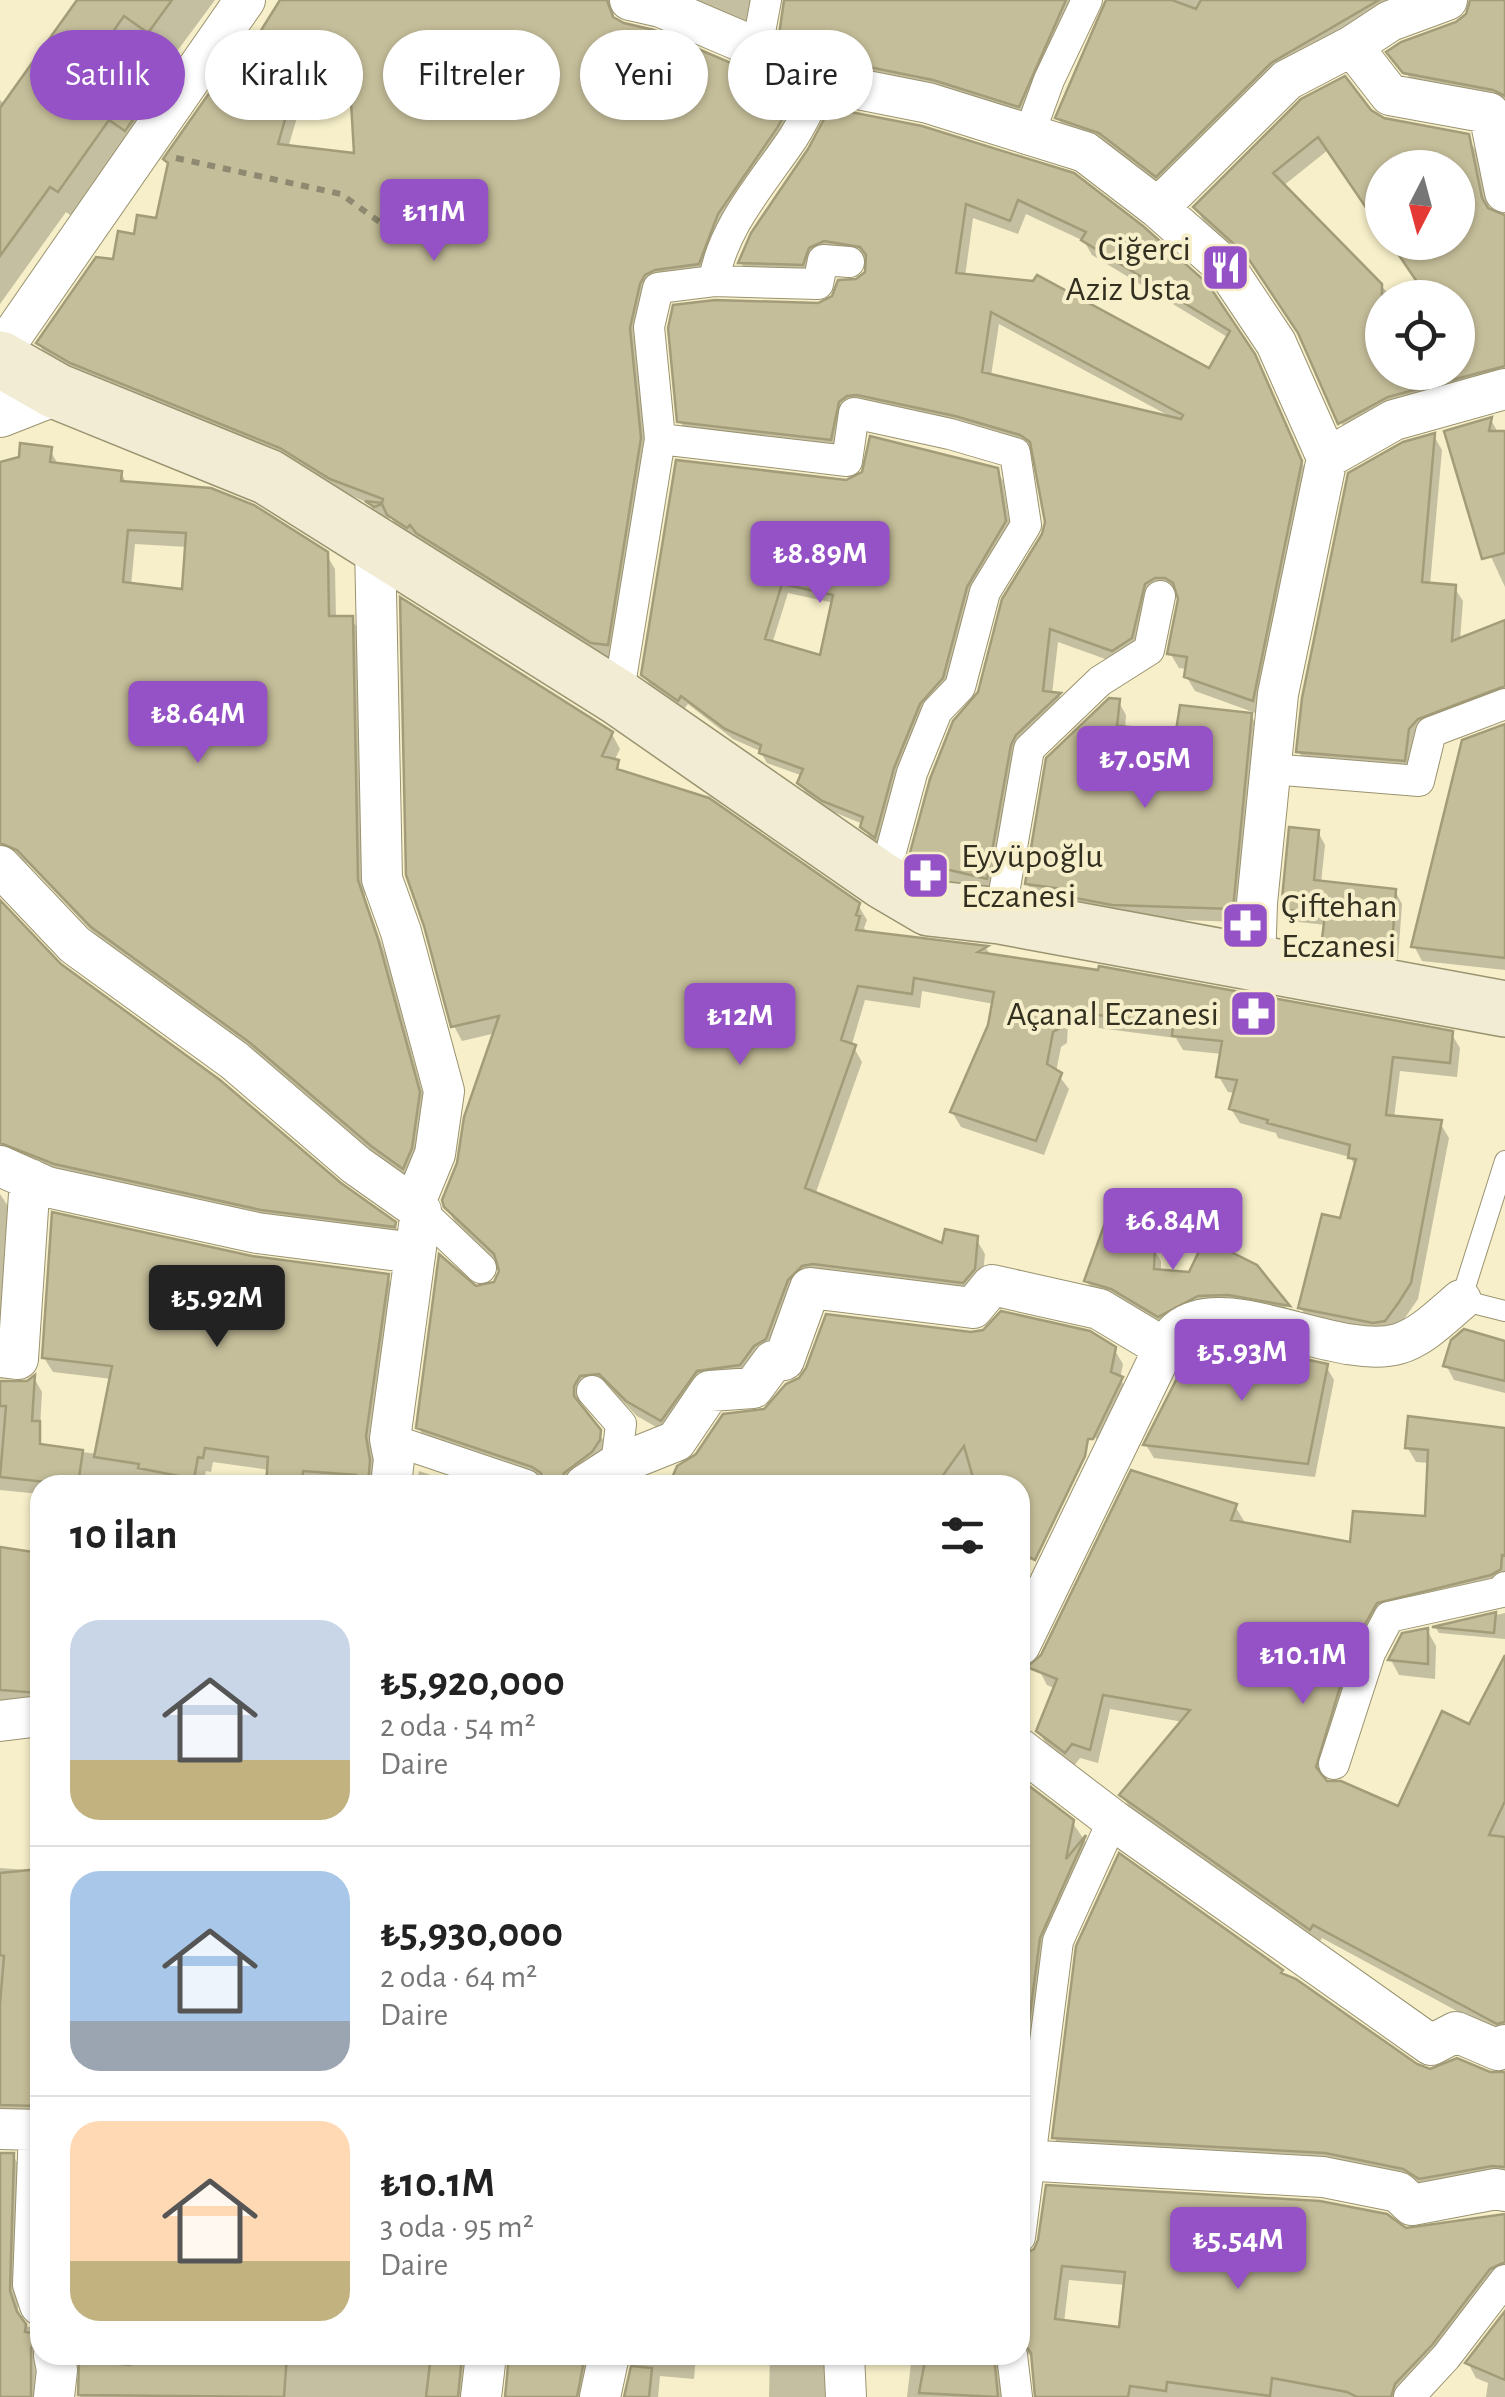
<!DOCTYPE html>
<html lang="tr">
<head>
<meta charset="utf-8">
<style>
  :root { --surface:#fff; --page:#f6f6f6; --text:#222; --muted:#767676; --line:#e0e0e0; --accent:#9551c6 }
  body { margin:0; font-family:"Alegreya Sans",sans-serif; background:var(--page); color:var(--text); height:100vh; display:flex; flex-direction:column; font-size:38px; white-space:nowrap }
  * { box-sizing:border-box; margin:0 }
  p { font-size:32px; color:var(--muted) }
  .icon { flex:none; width:55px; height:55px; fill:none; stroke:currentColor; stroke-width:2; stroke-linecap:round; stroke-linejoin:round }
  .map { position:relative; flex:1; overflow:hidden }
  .panel { position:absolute; left:30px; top:1475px; width:1000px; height:890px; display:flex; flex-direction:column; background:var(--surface); border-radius:30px; box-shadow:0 2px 8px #0004 }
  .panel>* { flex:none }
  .top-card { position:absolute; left:30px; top:30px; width:1000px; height:90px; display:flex; gap:20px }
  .needle { width:65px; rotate:186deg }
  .controls { position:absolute; left:1365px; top:150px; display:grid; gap:20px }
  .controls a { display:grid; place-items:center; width:110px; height:110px; border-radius:50%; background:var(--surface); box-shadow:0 2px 8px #0004; font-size:50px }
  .price { position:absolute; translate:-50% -85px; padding:0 22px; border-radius:10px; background:var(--accent); color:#fff; font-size:32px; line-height:65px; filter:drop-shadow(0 2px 5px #0008) }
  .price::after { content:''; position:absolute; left:50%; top:60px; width:30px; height:22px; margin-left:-15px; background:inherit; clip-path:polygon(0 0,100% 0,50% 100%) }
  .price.active { background:#222; color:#fff }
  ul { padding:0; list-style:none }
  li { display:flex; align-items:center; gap:30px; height:250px; padding:0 40px }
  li+li { border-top:2px solid var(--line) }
  li span { display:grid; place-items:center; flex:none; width:280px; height:200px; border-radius:30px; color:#555 }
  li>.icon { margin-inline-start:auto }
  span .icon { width:120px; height:120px; fill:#fffc; stroke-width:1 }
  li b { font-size:42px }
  h2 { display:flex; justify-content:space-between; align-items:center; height:120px; padding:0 40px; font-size:42px }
  .tag { padding:0 35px; border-radius:45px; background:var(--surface); box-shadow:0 2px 8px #0004; font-size:35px; line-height:90px }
  .tag.active { background:var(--accent); color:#fff }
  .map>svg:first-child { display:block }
</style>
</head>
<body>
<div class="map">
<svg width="1505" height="2397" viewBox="0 0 1505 2397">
  <rect width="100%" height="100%" fill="#f6efc9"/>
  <path fill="#0003" fill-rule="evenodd" d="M80 0H215L169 62 140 41 109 85 140 107 146 100 162 127 74 218 66 212 0 304V100L6 105Z
    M282 0H620L614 9V20L792 99 801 113 706 278 663 284 648 455 615 658 601 657 427 547 420 538 416 541 398 529 391 518 384 520 376 516 370 504 47 358 39 343 135 237 158 221 246 60ZM304 94 354 99 357 156 288 148Z
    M682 0H763L752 29Z
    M786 0H1084L1027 120 839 73 790 49 781 34Z
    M1106 0H1425L1165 189 1066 132 1058 118Z
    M1472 0H1505V104L1413 82 1399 64 1466 18Z
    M1303 101 1370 111 1384 120 1467 136 1476 151 1491 213 1505 217V382L1348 437 1303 338 1257 269 1204 222 1196 207ZM1328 150 1382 229V168H1458V372H1382V298H1393L1283 186Z
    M832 111 1206 285 1263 372 1309 478 1261 715 1195 691 1186 676 1187 669 1179 668 1170 653 1180 595 1175 592H1164L1140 654 1122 665 1058 642 1052 694 1059 695 1067 709 1024 751 995 893 919 874 911 859 1045 534 1047 522 1034 452 966 430 867 409 839 454 688 437 680 421 819 305 867 273 868 261 834 255 811 279 749 277 741 263ZM1026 214 1084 241 1092 255 1229 338 1210 371 965 277 973 218 1018 234ZM999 324 1171 417 991 376Z
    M1491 420 1499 434H1505V587L1472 516Z
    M1434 436 1442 450 1430 585 1454 587 1463 601 1460 640 1505 623V701L1432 729 1412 775 1307 766 1299 752Z
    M50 450 59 466 121 473 127 484 326 554 335 569 336 619 351 618 360 633 365 897 386 956 427 1109 412 1182 102 942 28 864 16 857 0 859V464ZM135 544 188 547 185 592 131 586Z
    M997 470 1003 481 1011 533 881 846 869 837 863 824 831 811 806 793 799 783 803 776 767 763 760 751 733 739 688 704 684 709 650 685 643 674 846 482ZM788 593 834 603 822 658 772 644Z
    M1118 701 1126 715 1125 729 1178 733 1251 715 1258 729 1240 922 1121 918 1081 910 1076 902 1035 897 1027 883Z
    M1505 725V970L1422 961 1414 946Z
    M612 734 620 749 614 761 624 774 858 905 867 920 864 928 868 934 986 948 991 956 1451 1033 1460 1048 1457 1077 1400 1071 1394 1118 1440 1123 1449 1138 1418 1299 1393 1335 1309 1322 1301 1308 1342 1222 1356 1167 1350 1157 1278 1138 1276 1133 1240 1123 1231 1109 1236 1093 1228 1092 1219 1077 1222 1054 1183 1050 1176 1038 1068 1024 1067 1043 1061 1047 1056 1072 1069 1089 1044 1155 961 1127 952 1112 990 1025 994 1004 922 991 920 1008 865 1000 852 1044 862 1062 815 1195 944 1246 976 1239 985 1254 982 1284 972 1297 822 1278 774 1354 670 1435 637 1416 609 1388 589 1391 581 1402V1409L608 1447 576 1485H546L427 1442 418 1427 475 1289 496 1284 502 1272 500 1264 455 1222 446 1206 496 1033 462 1041 454 1026Z
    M1318 832 1325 845 1321 883 1395 891 1402 904 1398 959 1332 951 1324 938 1326 925 1290 921 1283 909Z
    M0 904 56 963 339 1185 394 1224 403 1239 271 1224 0 1159Z
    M0 1194 12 1212 0 1351Z
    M1139 1234 1145 1244 1153 1247 1161 1261V1272L1190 1275 1256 1267 1294 1318 1167 1329 1094 1294 1087 1281Z
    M252 1259 387 1276 396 1291 375 1485H268L270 1470 213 1462 211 1472 206 1471 203 1485H40V1494L0 1490V1383L17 1385 34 1378 42 1392 39 1446 97 1454 112 1379 53 1372 44 1358Z
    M1505 1344V1393L1454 1380 1446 1365Z
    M1114 1349 1123 1364 1120 1379 1130 1394 1103 1450 1095 1437 1087 1434 1020 1582V1485H671Z
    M1326 1366 1334 1380 1315 1477 1154 1458 1146 1445Z
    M1505 1431V1587L1386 1616 1360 1662 1323 1775 1325 1782 1399 1809 1470 1728 1505 1660V2037L1322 1938 1319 1943 1131 1810 1122 1795 1183 1722 1110 1709 1098 1763 1080 1758 1074 1766 1047 1746 1039 1731 1056 1689 1047 1685 1039 1670 1235 1506 1244 1521 1242 1525 1353 1545 1428 1519 1430 1463 1416 1462 1407 1447Z
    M419 1471 460 1485H416Z
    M40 1542V1709L0 1715V1550L38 1555Z
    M1505 1613V1639L1439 1633 1436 1628Z
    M1427 1630 1436 1646 1435 1679 1399 1675 1391 1660Z
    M1020 1782 1072 1822 1092 1851 1020 2154Z
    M0 1868 40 1871V2120L0 2123Z
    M1282 1971 1285 1978 1417 2067 1430 2071 1505 2074V2181L1430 2193 1063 2152 1054 2137Z
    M0 2154 13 2155 21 2170 18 2309 26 2326 40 2330 39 2397H0Z
    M1505 2216V2280L1408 2397H1038L1032 2356 1020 2350V2258L1038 2249 1404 2230ZM1069 2280 1126 2285 1121 2329 1064 2323Z
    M1505 2315V2397H1486L1488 2383 1476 2378 1468 2363Z
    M80 2355H476L467 2397H80L83 2372Z
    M512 2355H598L588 2397H505Z
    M633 2355H696L694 2379 660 2376 658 2397H627Z
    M770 2355H834L829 2397H769Z
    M912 2355H1009L1004 2397H907Z"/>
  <path fill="#c5be9a" stroke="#a39c79" stroke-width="2.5" fill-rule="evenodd" d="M77 0H172L148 33 124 16 88 67 140 104 145 96 148 98 125 131 109 120 58 192 50 187 0 256V108Z
    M280 0H607L613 17 624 23 654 30 745 69 766 85 794 97 777 128 718 214 699 264 655 270 645 275 640 284 630 328 641 438 608 645 591 643 416 533 410 525 407 528 387 515 382 504 374 507 365 501 382 503 383 499 330 479 280 448 70 363 36 343 96 257 113 259 118 231 134 234 137 215 156 218 168 163 163 159 238 52 245 56ZM296 81 350 85 354 153 278 144Z
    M784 0H1066L1019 107 933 80 829 59 792 45 779 35Z
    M1106 0H1172L1196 9 1201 0H1379L1271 63 1156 177 1099 133 1055 118Z
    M1470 0H1505V96L1493 90 1403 73 1386 52 1401 42 1456 22 1466 14Z
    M1345 76 1371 110 1384 118 1469 134 1482 198 1488 208 1505 215V366L1388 397 1338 424 1298 333 1246 255 1193 207 1301 99ZM1318 137 1382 231V168H1458V242H1390L1428 298H1458V372H1382V284L1273 173Z
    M830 108 922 126 1074 173 1143 226 1208 284 1255 354 1302 461 1253 701 1184 677 1187 657 1167 654 1178 599 1173 583 1165 578H1155L1145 584 1132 638 1112 651 1050 629 1043 691 1061 693 1016 735 1011 745 987 879 908 860 930 779 953 721 978 692 1002 599 1042 534 1045 522 1030 442 1020 435 955 416 857 395 847 396 839 402 831 440 677 422 668 328 673 305 715 300 818 303 832 296 838 280 856 279 865 272 866 255 860 247 824 241 809 248 803 265 738 263 751 233 808 149ZM1018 200 1086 232 1081 240 1230 331 1209 368 1037 275 1033 281 956 273 966 204 1010 221ZM991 312 1183 415 1181 419 982 372Z
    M1492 417 1489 431H1505V553L1482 559 1444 431Z
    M1435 433 1422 582 1456 585 1452 641 1505 620V686L1418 719 1409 729 1405 761 1296 752 1302 698 1348 473 1403 442Z
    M870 436 998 468 1006 521 967 587 943 678 920 704 894 768 875 838 860 827 863 817 822 801 797 783 803 769 759 753 761 745 725 729 681 696 678 701 641 675 676 460 846 480 862 472ZM782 584 833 595 820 655 765 639Z
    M20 443 52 447 50 462 122 471 121 481 211 488 254 505 328 552 329 616H353L358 880 378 939 420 1092 412 1148 403 1169 371 1146 249 1042 91 927 17 850 0 843V462L19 457ZM128 530 186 533 182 589 123 582Z
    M400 597 613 732 602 756 619 760 617 769 709 798 860 903 856 915 860 916 856 930 988 946 978 952 1098 970 1099 966 1453 1031 1450 1063 1393 1057 1386 1115 1442 1120 1411 1283 1399 1302 1385 1321 1373 1323 1298 1308 1322 1214 1340 1218 1356 1159 1348 1158 1350 1145 1267 1123 1268 1120 1229 1109 1237 1080 1216 1077 1222 1041 1172 1036 1173 1025 1061 1010 1060 1028 1053 1032 1047 1064 1062 1073 1036 1141 950 1112 988 1025 994 992 914 978 912 994 858 986 841 1040 856 1045 805 1188 942 1243 945 1229 978 1236 975 1269 963 1283 813 1264 802 1266 788 1280 766 1339 754 1346 740 1365 697 1371 661 1421 626 1401 599 1374 580 1376 574 1386V1396L601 1430 600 1440 592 1452 564 1473 561 1485H544L541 1473 532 1467 416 1428 439 1254 476 1286 494 1282 499 1271 494 1254 444 1207 442 1200 457 1163 464 1117 499 1016 451 1027 424 926 406 875Z
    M1109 698 1120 699 1117 726 1176 731 1180 705 1252 713 1233 909 1112 905 1070 897 1071 890 1025 884 1046 758Z
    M1505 724V958L1411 947 1462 740Z
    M1289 827 1319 830 1314 880 1396 889 1392 947 1322 939 1325 914 1281 909Z
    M0 900 61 964 220 1080 341 1183 396 1222 395 1227 261 1210 54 1164 0 1143Z
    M52 1212 252 1256 389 1274 366 1436 370 1460 368 1485H354L356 1475 303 1471 302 1485H266L268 1457 205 1448 203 1458 198 1457 194 1479 138 1468 139 1464 94 1457 112 1366 42 1358Z
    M1106 1220 1141 1232 1138 1239 1155 1245 1154 1269 1189 1272 1205 1239 1257 1265 1290 1306 1228 1295 1198 1296 1158 1317 1111 1289 1084 1281Z
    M1001 1311 1090 1331 1116 1347 1111 1372 1123 1377 1093 1439H1088L1085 1456 1035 1560 1020 1553V1485L974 1481 964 1446 936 1485H669L677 1466 696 1454 723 1414 764 1409 786 1384 799 1378 806 1368 826 1314 971 1332 983 1330Z
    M1464 1329 1505 1341V1381L1443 1366 1451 1340Z
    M1224 1342 1328 1364 1308 1464 1143 1445 1191 1351 1206 1343Z
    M35 1375 32 1421H40V1444L83 1450 78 1485H45L46 1482 0 1477 6 1406H0V1381H27Z
    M1408 1416 1505 1428V1556L1502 1555 1501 1569 1491 1575 1377 1603 1352 1647 1316 1767 1327 1781H1341L1398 1806 1442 1711 1469 1724 1505 1655V1801L1489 1835 1505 1837V2022L1497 2024 1313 1925 1310 1930 1119 1795 1190 1710 1103 1695 1090 1750 1072 1744 1065 1753 1036 1731 1057 1679 1027 1667 1041 1655 1131 1470 1237 1504 1231 1520 1350 1542 1353 1511 1425 1516 1428 1450 1405 1448Z
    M0 1547 40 1553V1693L0 1690Z
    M1496 1612 1494 1633 1432 1627Z
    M1428 1628V1664L1388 1660 1402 1633Z
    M1020 1779 1074 1820 1066 1859 1086 1835 1040 1938 1020 2090Z
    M1119 1853 1283 1970 1281 1973 1296 1979 1417 2064 1430 2069 1457 2058 1490 2072H1505V2167L1492 2166 1419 2179 1403 2169 1325 2153 1052 2138 1076 1946Z
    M40 1869V2106L0 2105V2004L4 1956 0 1955V1873Z
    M0 2153H14L10 2291 17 2312 26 2324 25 2332 40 2334 31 2348V2397H0Z
    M1046 2185 1320 2201 1387 2214 1406 2228 1505 2214V2262L1490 2269 1432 2345 1395 2384 1391 2397H1357L1347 2392 1272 2378 1270 2396 1167 2382 1166 2391 1130 2386 1128 2397H1035L1031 2353 1020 2338V2273L1022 2255 1034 2249 1038 2240ZM1062 2266 1125 2272 1119 2327 1055 2319Z
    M1505 2311V2380L1465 2363Z
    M132 2355H287L284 2397 78 2395 79 2360 130 2365Z
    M431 2355H462L458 2397H426Z
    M509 2355H585L577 2397H505Z
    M926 2355H994L998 2397 919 2393Z
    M631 2366 652 2368 649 2397H624Z"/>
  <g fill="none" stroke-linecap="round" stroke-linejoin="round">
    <defs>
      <path id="service" d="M1505 1161 1461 1300 1505 1311"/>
      <path id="pedestrian" d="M757 48 766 0
        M1029 135 1049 80 1087 0
        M714 281 818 284 823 260 849 262
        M660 439 649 327 658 288 714 281C722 227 763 183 793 138 804 121 813 101 822 82
        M618 697 660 439 847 461 854 413 950 434 1015 453 1026 525 985 592 960 687 937 711 912 773 883 881
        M1270 769 1419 781 1431 732 1505 704
        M1000 916 1029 749 1100 681 1149 650 1160 596
        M421 1211 481 1268
        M592 1391 621 1424 616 1465
        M390 1439 526 1485
        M1334 1764 1370 1653 1389 1617 1502 1592 1505 1587
        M1020 2237 1058 1941 1113 1820
        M1012 2355 1017 2397
        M1409 2397 1446 2357 1505 2280"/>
      <path id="minor" d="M630 0 661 7 757 48 780 66 822 82 928 103 1085 152 1158 208 1226 268 1276 343 1327 458 1278 694 1257 903 1255 963
        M1352 46 1390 95 1489 113 1505 192
        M1158 208 1287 80 1352 46 1390 21 1447 0
        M0 353 245 0
        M1327 458 1394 420 1505 389
        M375 545 382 879 401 932 444 1091 435 1154 414 1205
        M0 866 75 945 235 1061 356 1165 421 1211 390 1439 394 1459 391 1485
        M0 1166 47 1187 257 1233 415 1253
        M0 1357 18 1359 30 1179
        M585 1485 616 1465 676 1441 710 1391 753 1388 773 1361 784 1360 810 1288 973 1308 992 1285 1099 1309 1164 1348
        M1020 1645 1164 1348C1168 1343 1173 1334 1179 1330 1226 1291 1337 1361 1398 1344 1422 1337 1442 1316 1461 1300
        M0 1721 40 1716
        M1020 1749 1113 1820 1431 2045 1456 2032 1498 2050 1505 2045
        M0 2129 40 2130
        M39 2130 33 2284 40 2305
        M1020 2160 1323 2177 1398 2192 1412 2205 1496 2189 1505 2191
        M54 2355 57 2370 54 2397
        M844 2355 846 2397
        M481 2397 486 2355
        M600 2397 609 2355"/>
      <path id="tertiary" d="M0 413 56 391"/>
      <path id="secondary" d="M0 359 56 391 268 477 618 697 883 881 929 908 1000 916 1505 1009"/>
    </defs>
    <use href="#service" stroke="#9a9370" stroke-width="22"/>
    <use href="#pedestrian" stroke="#9a9370" stroke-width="32"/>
    <use href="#minor" stroke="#9a9370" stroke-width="42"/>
    <use href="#tertiary" stroke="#9a9370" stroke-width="50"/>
    <use href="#secondary" stroke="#9a9370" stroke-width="58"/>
    <path stroke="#8e8970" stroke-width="6" stroke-dasharray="8 8" stroke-linecap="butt" d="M176 158 341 194 381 223"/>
    <use href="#service" stroke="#fff" stroke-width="20"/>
    <use href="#pedestrian" stroke="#fff" stroke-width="30"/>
    <use href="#minor" stroke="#fff" stroke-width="40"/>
    <use href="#tertiary" stroke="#fff" stroke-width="48"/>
    <use href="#secondary" stroke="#f1ecd3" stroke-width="55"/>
  </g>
  <defs>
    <symbol id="restaurant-square" viewBox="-11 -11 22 22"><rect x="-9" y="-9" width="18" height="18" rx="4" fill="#9551c6" stroke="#f6efc9"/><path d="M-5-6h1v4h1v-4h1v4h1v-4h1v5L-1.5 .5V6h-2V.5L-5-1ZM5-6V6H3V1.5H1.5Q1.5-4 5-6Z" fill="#fff"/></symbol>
    <symbol id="pharmacy-square" viewBox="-11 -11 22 22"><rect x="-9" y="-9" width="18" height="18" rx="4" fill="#9551c6" stroke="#f6efc9"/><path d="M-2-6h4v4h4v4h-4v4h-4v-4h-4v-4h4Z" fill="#fff"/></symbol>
  </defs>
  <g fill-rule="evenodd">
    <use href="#restaurant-square" x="1198" y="240" width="55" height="55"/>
    <use href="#pharmacy-square" x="898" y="848" width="55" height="55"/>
    <use href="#pharmacy-square" x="1218" y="898" width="55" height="55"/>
    <use href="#pharmacy-square" x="1226" y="986" width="55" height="55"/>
  </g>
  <g text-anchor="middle" stroke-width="8" stroke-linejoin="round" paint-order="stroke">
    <g font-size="35" fill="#333022" stroke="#f6efc9" text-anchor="end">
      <text x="1191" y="260">Ciğerci<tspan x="1191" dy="40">Aziz Usta</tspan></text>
      <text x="961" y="867" text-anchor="start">Eyyüpoğlu<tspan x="961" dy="40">Eczanesi</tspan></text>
      <text x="1281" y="917" text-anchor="start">Çiftehan<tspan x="1281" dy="40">Eczanesi</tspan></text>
      <text x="1219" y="1025">Açanal Eczanesi</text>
    </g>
  </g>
</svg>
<div class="controls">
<a><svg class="needle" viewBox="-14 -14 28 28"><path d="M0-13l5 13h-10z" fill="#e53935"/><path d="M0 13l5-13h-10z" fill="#767676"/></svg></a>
<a><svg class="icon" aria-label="locate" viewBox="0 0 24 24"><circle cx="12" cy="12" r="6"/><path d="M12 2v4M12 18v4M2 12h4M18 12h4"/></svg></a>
</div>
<b class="price" style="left:434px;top:264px">₺11M</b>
<b class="price" style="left:820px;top:606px">₺8.89M</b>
<b class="price" style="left:198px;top:766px">₺8.64M</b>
<b class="price" style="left:1145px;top:811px">₺7.05M</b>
<b class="price" style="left:740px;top:1068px">₺12M</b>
<b class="price" style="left:1173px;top:1273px">₺6.84M</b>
<b class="price active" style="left:217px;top:1350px">₺5.92M</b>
<b class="price" style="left:1242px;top:1404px">₺5.93M</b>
<b class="price" style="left:1303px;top:1707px">₺10.1M</b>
<b class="price" style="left:1238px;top:2292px">₺5.54M</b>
<div class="top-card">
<a class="tag active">Satılık</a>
<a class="tag">Kiralık</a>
<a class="tag">Filtreler</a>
<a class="tag">Yeni</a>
<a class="tag">Daire</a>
</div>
<section class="panel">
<h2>10 ilan<svg class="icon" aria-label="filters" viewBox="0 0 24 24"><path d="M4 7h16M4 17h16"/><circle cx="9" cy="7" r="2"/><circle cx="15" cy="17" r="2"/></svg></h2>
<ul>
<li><span style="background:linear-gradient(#c9d6e8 70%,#c2b280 0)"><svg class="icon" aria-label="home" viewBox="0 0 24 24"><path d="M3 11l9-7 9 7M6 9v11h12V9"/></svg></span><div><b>₺5,920,000</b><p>2 oda · 54 m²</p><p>Daire</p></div></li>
<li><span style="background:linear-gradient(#a9c7e8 75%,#9aa5b1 0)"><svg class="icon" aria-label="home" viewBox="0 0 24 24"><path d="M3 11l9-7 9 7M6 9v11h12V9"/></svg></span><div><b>₺5,930,000</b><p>2 oda · 64 m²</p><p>Daire</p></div></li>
<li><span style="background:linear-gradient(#ffd9b3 70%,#c2b280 0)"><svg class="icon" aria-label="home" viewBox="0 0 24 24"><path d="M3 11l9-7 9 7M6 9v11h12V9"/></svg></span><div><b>₺10.1M</b><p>3 oda · 95 m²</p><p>Daire</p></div></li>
</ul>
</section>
</div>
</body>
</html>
